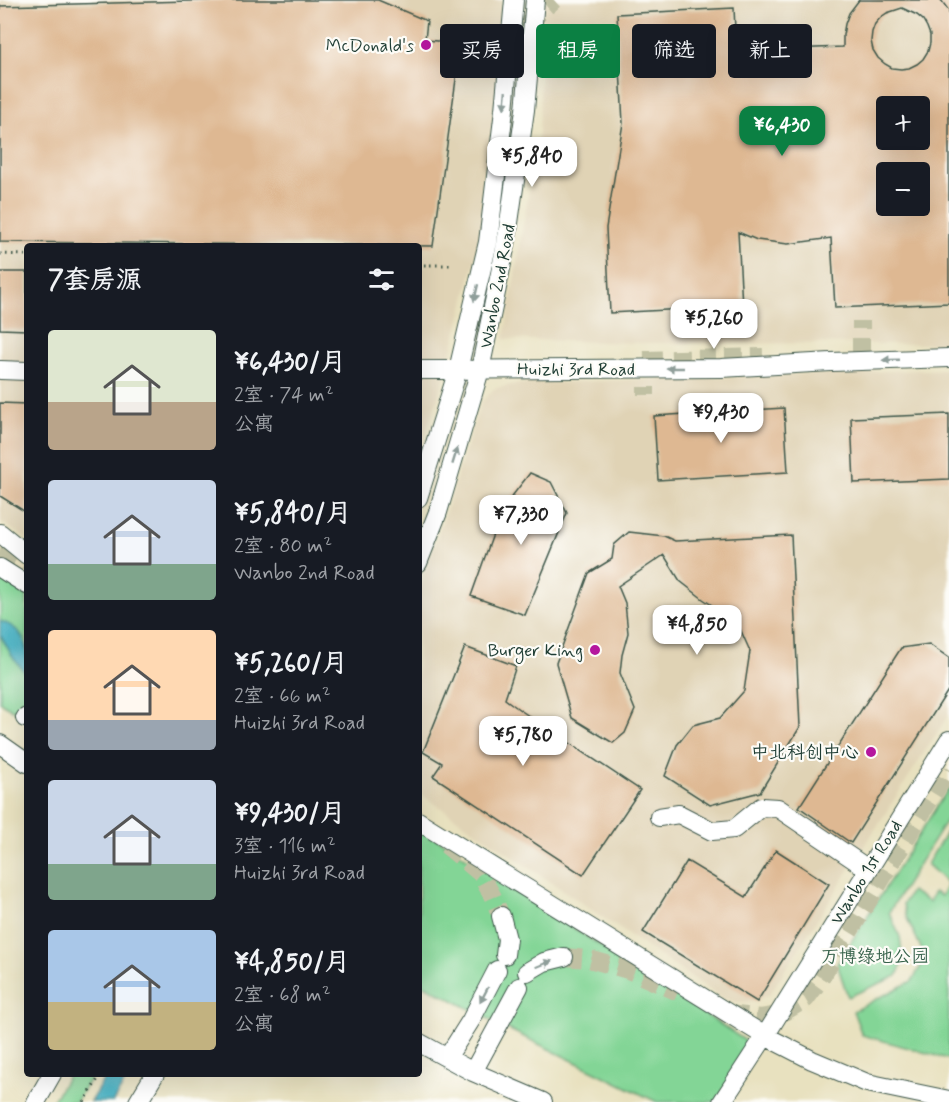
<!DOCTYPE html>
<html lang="zh">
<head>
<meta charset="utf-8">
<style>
  :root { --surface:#171b24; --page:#20242c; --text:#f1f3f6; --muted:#9ea1a6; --accent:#0b8043 }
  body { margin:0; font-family:Mynerve,"LXGW WenKai TC",sans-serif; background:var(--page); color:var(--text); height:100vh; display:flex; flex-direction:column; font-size:22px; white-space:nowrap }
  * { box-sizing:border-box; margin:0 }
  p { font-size:20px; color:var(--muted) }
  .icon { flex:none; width:33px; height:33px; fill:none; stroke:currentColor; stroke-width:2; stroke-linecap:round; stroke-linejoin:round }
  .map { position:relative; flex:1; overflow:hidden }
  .sheet { position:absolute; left:24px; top:243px; width:398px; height:834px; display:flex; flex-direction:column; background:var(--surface); border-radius:6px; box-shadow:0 6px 24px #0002 }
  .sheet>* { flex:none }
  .hud { position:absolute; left:440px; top:24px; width:418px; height:54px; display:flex; gap:12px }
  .fabs { position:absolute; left:876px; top:96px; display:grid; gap:12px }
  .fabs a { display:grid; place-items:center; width:54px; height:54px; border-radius:6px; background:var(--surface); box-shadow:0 6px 24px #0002; font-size:30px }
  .price { position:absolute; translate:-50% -51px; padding:0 14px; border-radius:12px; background:#fff; color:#222; font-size:20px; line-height:39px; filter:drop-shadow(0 2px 3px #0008) }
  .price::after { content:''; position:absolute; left:50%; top:36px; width:18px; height:14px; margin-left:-9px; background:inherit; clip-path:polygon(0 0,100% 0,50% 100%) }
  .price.on { background:var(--accent); color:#fff }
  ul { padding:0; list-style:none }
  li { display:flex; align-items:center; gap:18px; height:150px; padding:0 24px }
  li span { display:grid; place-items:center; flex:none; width:168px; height:120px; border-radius:6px; color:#555 }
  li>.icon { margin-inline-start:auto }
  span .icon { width:72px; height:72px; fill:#fffc; stroke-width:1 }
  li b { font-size:26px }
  h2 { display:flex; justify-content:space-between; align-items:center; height:72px; padding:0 24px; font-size:26px }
  .chip { padding:0 21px; border-radius:6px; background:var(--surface); box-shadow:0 6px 24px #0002; font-size:21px; line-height:54px }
  .chip.on { background:var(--accent); color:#fff }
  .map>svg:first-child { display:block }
</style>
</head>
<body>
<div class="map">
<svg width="949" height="1102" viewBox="0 0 949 1102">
  <rect width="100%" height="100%" fill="#fdfcf7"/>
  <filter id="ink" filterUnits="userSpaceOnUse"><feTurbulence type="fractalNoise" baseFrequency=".0167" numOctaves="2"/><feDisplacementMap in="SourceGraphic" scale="12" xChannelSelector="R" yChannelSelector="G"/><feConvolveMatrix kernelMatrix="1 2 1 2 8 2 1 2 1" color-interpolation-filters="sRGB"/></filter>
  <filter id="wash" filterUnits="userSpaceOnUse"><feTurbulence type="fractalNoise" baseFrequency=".008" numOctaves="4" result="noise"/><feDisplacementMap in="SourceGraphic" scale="24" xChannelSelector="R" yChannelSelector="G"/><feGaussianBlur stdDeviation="1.35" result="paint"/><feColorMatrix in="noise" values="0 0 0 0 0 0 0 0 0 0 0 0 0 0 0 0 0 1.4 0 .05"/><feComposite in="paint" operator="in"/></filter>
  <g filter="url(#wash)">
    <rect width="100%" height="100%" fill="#e8e1bf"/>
    <path fill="#e0d3b5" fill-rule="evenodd" d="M0 0H501L502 40 490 199 449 363 419 455 418 246H27V539L0 521Z
      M543 0H949V344L634 343 504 339 539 132ZM886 106H920V140H886ZM886 172H920V206H886Z
      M949 369V714L769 995 753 1002H735L722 998 419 793 418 597 476 417 482 401 494 389 515 384Z"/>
    <path fill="#83d596" stroke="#518965" stroke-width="1.5" d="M0 578 27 594V719L0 702Z
      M949 787V816L889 912 900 937 903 961 897 976 848 997 837 964Z
      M418 826 752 1045 716 1102H657L508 1029 419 982Z
      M949 828V1059H948L862 1035 853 1011 912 981 921 966V948L906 916 903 904 911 891 929 902 934 892 941 896 948 884 927 864Z
      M69 1074H93L76 1102H52Z"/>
    <path fill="#43afc1" stroke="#31767a" stroke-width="1.5" d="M0 621C29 630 27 650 27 675L14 659 0 635Z
      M107 1074H130L113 1102H90Z"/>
    <g id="blocks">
      <path fill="#deb892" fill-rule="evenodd" d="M227 0H378L427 21 425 40 461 43 433 246 0 242V6Z
        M859 0H941L949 11V303L835 308 831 238 788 244 757 240 738 232 742 306 610 313 606 228 623 123 617 14 734 8 736 51 843 47V35L845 24 849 13ZM902 8 917 15 923 20 927 27 930 35V43L928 51 923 59 917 64 909 68 901 69 892 68 885 64 878 58 873 50 871 41 872 32 875 24 881 17 887 13ZM886 106H920V140H886ZM886 172H920V206H886Z
        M0 272H27V330L0 329Z
        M0 403 27 404V513L0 496Z
        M784 408 788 472 658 480 654 416Z
        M949 414V479L854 483 851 418Z
        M530 473 551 482 567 513 525 615 471 596 502 509Z
        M629 532 664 536 675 541 791 535 800 727 760 792 710 805 665 776 677 745 693 725 720 718 744 691 750 651 737 622 703 599 680 581 664 555 618 586 625 603 628 633 622 655 620 673 635 710 625 733 613 743 572 718 556 663 589 573 612 559 614 545Z
        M929 644 949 658V689L851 843 799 807 901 648Z
        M465 647 516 666 505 699 520 710 640 790 583 875 433 776 442 763 423 752Z
        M776 850 829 884 757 1002 643 932 687 861 746 897Z"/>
    </g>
  </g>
  <g filter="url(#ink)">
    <use href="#blocks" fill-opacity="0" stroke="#3d5649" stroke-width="1.5"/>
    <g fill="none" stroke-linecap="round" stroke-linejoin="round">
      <path stroke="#c0c0a3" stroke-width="18" stroke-dasharray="18 9" stroke-linecap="butt" d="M530 26V21L554 0
        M861 356V321
        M644 360 763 357
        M646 360V395
        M0 550 27 561
        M446 845 480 873 493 897 501 916
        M564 957 589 959 628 970 678 992
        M729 1014 761 1018 779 1015 806 999 820 980 949 769"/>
      <defs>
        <path id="minor" d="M0 370 27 371
          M418 370 721 368 831 362 949 358
          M418 498 458 370 488 242 504 110 514 0
          M0 533 27 555
          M418 563 438 512 480 370 506 244 525 110 535 0
          M0 568 27 585
          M25 718 27 717
          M0 744 27 763
          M659 817 679 814 712 831 734 829 761 807 778 808 868 869
          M418 821 765 1036 812 1060 867 1083 949 1100
          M501 916 507 939 505 955
          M527 972 544 962 564 957
          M418 1042 473 1072 543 1102
          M447 1058 471 1020 497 970
          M473 1072 519 987
          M36 1102 52 1074
          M138 1102 155 1074
          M722 1102 765 1036 949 740"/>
      </defs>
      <use href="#minor" stroke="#3d5649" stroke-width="20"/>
      <path stroke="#3d5649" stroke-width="3" stroke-dasharray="1.5 4.5" stroke-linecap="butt" d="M0 254 27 255
        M418 265H453
        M84 1102 101 1074"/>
      <use href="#minor" stroke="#fff" stroke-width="18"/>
    </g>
    <defs><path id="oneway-solid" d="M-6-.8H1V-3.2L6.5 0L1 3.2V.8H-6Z" transform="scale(1.5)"/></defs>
    <g fill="#8f9e9a">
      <use href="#oneway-solid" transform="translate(505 100) rotate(95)"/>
      <use href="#oneway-solid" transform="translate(476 293) rotate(103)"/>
      <use href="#oneway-solid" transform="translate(891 360) rotate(178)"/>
      <use href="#oneway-solid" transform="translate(675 368) rotate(180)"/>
      <use href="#oneway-solid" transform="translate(455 456) rotate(-73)"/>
      <use href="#oneway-solid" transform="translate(544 964) rotate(-22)"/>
      <use href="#oneway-solid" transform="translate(484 995) rotate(118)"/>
    </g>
  </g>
  <g fill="#b5179e" stroke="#fdfcf7" stroke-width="2">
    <circle cx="426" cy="45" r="6"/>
    <circle cx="595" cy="650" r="6"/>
    <circle cx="871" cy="752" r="6"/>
  </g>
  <g text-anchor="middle" stroke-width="4.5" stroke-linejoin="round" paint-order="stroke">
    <g font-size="18" fill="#1f3d34" stroke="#fdfcf7" text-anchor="end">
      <text x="414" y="51">McDonald's</text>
      <text x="583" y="656">Burger King</text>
      <text x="859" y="758">中北科创中心</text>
    </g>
    <g font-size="18" fill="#1f3d34" stroke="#fdfcf7">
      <text transform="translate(497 286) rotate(-79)" y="6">Wanbo 2nd Road</text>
      <text x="576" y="375">Huizhi 3rd Road</text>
      <text transform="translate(866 872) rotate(-58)" y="6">Wanbo 1st Road</text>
    </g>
    <g font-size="18" fill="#38634c" stroke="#fdfcf7">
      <text x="875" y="962">万博绿地公园</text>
    </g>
  </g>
</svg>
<div class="fabs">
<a>+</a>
<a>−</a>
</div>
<b class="price on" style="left:782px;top:157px">¥6,430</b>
<b class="price" style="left:532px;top:188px">¥5,840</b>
<b class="price" style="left:714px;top:350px">¥5,260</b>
<b class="price" style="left:721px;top:444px">¥9,430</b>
<b class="price" style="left:521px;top:546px">¥7,330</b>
<b class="price" style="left:697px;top:656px">¥4,850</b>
<b class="price" style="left:523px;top:767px">¥5,780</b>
<div class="hud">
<a class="chip">买房</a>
<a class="chip on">租房</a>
<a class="chip">筛选</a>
<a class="chip">新上</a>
</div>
<section class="sheet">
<h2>7套房源<svg class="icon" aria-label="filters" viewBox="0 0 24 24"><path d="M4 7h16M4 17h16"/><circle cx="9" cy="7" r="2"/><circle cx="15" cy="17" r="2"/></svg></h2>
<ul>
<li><span style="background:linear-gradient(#dfe7d0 60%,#b9a48a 0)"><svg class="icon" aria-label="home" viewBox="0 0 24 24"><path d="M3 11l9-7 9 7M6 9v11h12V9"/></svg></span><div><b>¥6,430/月</b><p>2室 · 74 m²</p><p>公寓</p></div></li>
<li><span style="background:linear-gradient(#c9d6e8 70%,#7fa58c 0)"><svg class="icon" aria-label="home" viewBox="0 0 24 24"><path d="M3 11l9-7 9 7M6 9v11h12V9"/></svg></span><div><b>¥5,840/月</b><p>2室 · 80 m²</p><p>Wanbo 2nd Road</p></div></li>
<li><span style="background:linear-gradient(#ffd9b3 75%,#9aa5b1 0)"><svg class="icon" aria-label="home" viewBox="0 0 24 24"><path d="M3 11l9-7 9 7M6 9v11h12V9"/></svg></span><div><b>¥5,260/月</b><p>2室 · 66 m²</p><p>Huizhi 3rd Road</p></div></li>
<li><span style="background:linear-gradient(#c9d6e8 70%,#7fa58c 0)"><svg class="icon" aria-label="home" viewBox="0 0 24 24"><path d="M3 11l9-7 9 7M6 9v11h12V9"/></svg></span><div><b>¥9,430/月</b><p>3室 · 116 m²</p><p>Huizhi 3rd Road</p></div></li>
<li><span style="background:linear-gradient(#a9c7e8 60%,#c2b280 0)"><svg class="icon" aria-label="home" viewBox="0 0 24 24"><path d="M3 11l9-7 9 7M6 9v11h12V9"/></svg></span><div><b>¥4,850/月</b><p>2室 · 68 m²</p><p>公寓</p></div></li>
</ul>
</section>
</div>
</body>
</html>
